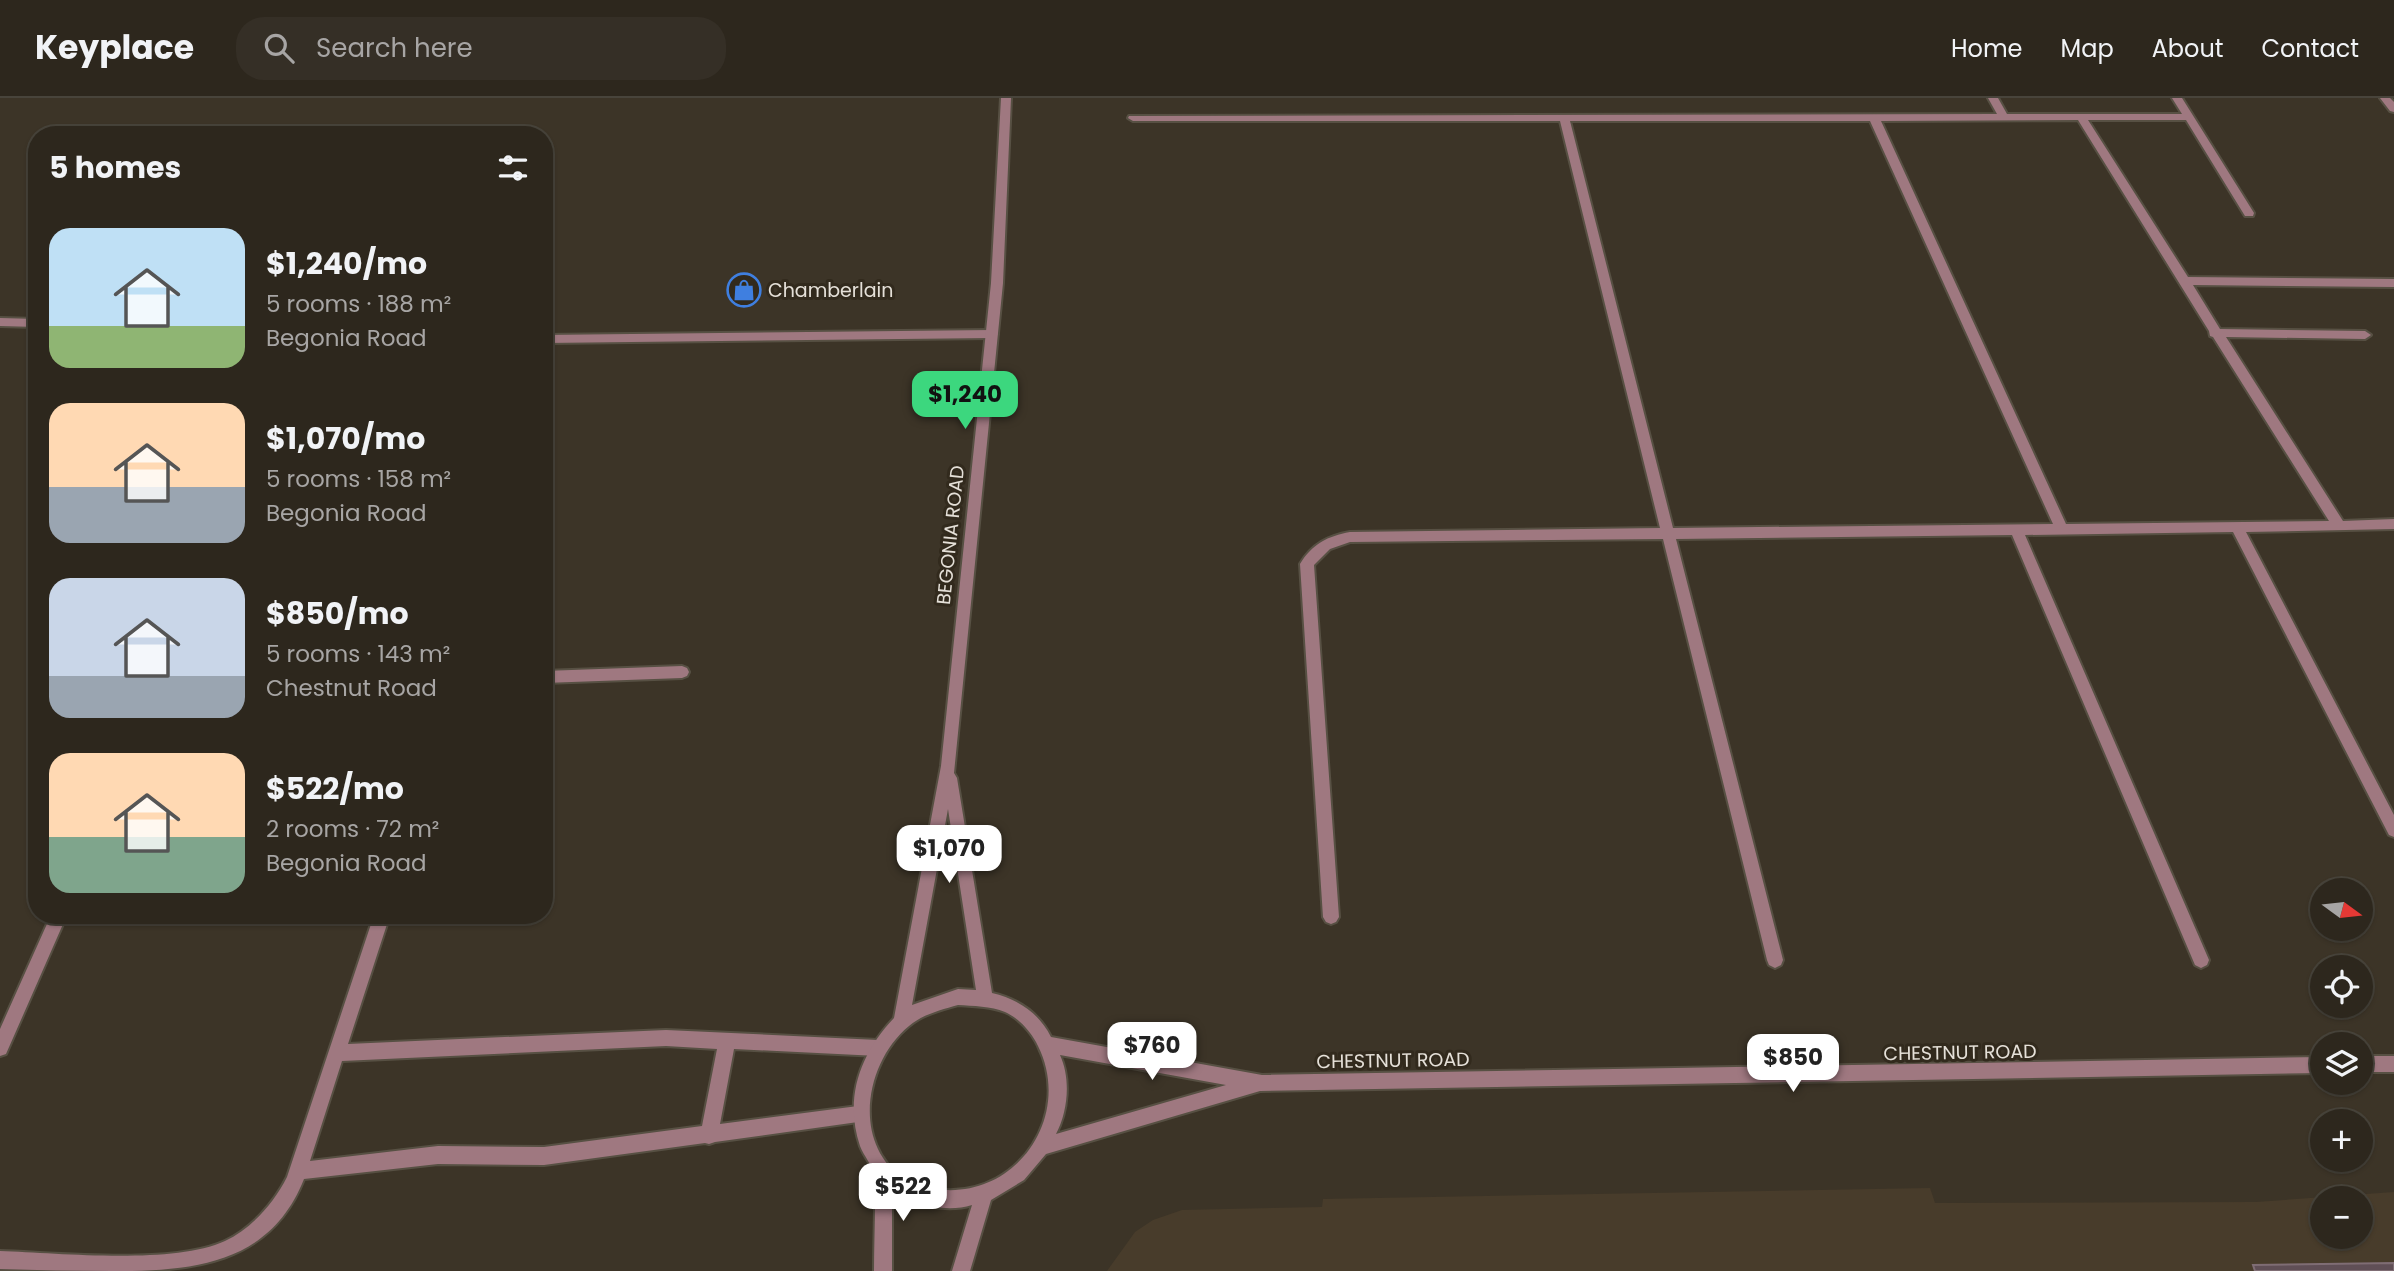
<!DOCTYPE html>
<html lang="en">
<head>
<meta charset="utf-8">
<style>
  :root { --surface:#2d271d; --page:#352f26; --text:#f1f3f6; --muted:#a7a5a4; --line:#48443b; --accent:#3cd77e }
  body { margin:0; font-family:Poppins,sans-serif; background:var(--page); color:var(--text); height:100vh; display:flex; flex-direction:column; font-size:26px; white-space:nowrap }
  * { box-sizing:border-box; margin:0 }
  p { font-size:23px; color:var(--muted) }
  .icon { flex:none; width:38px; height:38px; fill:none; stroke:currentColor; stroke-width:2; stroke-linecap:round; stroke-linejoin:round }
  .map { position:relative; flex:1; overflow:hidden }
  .panel { position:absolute; left:28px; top:28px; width:525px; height:798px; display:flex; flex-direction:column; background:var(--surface); border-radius:28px; box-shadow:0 2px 5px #0004,0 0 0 2px var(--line) }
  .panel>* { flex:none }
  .needle { width:46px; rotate:105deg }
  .tools { position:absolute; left:2310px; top:780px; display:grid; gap:14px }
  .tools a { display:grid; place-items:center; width:63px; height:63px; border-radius:50%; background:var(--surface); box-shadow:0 2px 5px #0004,0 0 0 2px var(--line); font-size:35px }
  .price { position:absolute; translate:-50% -60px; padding:0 16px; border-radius:14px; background:#fff; color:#222; font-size:23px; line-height:46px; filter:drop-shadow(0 2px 4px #0008) }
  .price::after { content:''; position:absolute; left:50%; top:42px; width:21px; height:16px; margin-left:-10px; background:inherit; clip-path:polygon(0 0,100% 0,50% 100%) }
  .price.selected { background:var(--accent); color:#111 }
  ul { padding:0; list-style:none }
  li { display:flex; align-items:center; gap:21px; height:175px; padding:0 21px }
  li span { display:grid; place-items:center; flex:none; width:196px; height:140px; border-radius:21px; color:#555 }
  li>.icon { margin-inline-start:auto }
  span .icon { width:84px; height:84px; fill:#fffc; stroke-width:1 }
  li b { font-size:30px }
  h2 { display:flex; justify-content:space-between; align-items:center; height:84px; padding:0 21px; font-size:30px }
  header { display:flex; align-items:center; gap:42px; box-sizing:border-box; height:98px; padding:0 35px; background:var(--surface); border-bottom:2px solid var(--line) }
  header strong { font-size:33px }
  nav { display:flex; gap:38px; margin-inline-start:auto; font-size:24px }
  .search { width:490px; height:63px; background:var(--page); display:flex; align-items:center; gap:18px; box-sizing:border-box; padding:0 24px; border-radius:28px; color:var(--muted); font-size:26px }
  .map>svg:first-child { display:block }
</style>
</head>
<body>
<header>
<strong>Keyplace</strong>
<div class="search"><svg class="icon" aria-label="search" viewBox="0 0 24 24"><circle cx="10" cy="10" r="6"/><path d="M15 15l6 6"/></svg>Search here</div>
<nav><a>Home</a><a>Map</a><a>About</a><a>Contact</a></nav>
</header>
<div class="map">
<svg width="2394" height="1173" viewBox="0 0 2394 1173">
  <rect width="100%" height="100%" fill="#3c3427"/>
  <path fill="#483c2b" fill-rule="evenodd" d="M1930 1090 1935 1105 2256 1104 2394 1094V1173H1107L1135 1134 1153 1122 1182 1112 1322 1109 1323 1101ZM2322 1101H2361V1139H2322Z"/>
  <path fill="#604f56" stroke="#7f6d74" stroke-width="2" d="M2394 1165V1173H2255L2253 1167Z"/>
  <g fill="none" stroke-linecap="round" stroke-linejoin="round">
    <defs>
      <path id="lane" d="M1988 0H1998L2007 16H2182L2172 0H2182L2254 115 2253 118H2245L2186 22H2088L2188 179 2394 181V189L2193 187 2220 231 2365 233 2371 237 2365 241 2226 239 2343 423 2394 421V431L2246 434 2394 717V739L2389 737 2233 434 2025 437 2209 862 2207 867 2201 870 2195 867 2012 437 1676 441 1783 862 1781 867 1775 870 1769 867 1767 862 1663 441 1350 444 1330 451 1314 467 1339 819 1336 824 1331 826 1326 824 1323 819 1300 466C1312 446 1328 438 1350 434L1660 430 1560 23H1133L1128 20 1129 18 1997 16ZM2078 22 2209 233 2210 238 2213 239 2329 423 2066 426 1881 23ZM1570 23H1870L2053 426 1673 430Z
        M0 220 37 221V229L0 228Z
        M992 232 998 236 992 240 544 245V237Z
        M682 568 687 570 689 574 687 578 682 580 544 585V573Z
        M51 817H67L6 956 0 958V931Z
        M374 817H390L348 946 666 932 878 942 884 944 886 950 884 956 878 958 734 951 720 1026 858 1008 864 1010 866 1016 864 1022 858 1024 715 1044 709 1046 705 1045 544 1067 438 1066 304 1081C270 1167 192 1173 112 1173 75 1173 37 1172 0 1171V1153C59 1155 173 1167 225 1143 252 1130 274 1105 287 1079ZM666 948 717 951 702 1028 544 1049 438 1048 310 1063 342 963Z"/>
      <path id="street" d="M1001 0H1011L1003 185 954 675 957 680 992 895C1018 901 1039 915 1051 939L1262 977 2322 959V975L1260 993 1046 1056 1024 1082 991 1102 970 1173H952L972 1107C946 1115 915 1107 892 1093V1173H874C874 1150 875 1126 875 1103 875 1095 877 1083 875 1076 871 1066 864 1058 860 1048 844 1000 860 956 894 920L941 668 991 185ZM948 711 976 892 958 891 912 907ZM958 907C973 908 991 908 1005 914 1019 920 1032 935 1038 948 1072 1016 1020 1096 945 1092 930 1091 917 1089 904 1081 851 1045 865 964 909 928 923 916 941 912 958 907ZM1060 957 1226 987 1056 1036C1068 1013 1071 981 1060 957Z
        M2380 0H2390L2394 4V14L2390 13Z
        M2361 958H2394V974H2361Z"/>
    </defs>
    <use href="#lane" stroke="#575043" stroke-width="4"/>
    <use href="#street" stroke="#575043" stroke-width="4"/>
    <use href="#lane" fill="#9f7880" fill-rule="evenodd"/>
    <use href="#street" fill="#9f7880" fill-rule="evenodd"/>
  </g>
  <defs>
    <symbol id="shop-ring" viewBox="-11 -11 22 22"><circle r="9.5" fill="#322a1d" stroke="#3f7fe0" stroke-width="1.5"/><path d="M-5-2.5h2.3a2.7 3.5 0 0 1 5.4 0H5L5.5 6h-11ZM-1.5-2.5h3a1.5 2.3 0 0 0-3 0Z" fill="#3f7fe0"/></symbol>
  </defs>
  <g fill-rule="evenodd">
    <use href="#shop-ring" x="725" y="173" width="38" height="38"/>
  </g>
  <g text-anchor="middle" stroke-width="6" stroke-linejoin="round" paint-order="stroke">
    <g font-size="19" fill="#e5e0d8" stroke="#322a1d" text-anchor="start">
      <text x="768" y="199">Chamberlain</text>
    </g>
    <g font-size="19" fill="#e5e0d8" stroke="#322a1d">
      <text transform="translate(950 437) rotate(-84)" y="7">BEGONIA ROAD</text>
      <text transform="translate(1960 954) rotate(-1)" y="7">CHESTNUT ROAD</text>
      <text transform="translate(1393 962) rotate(-1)" y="7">CHESTNUT ROAD</text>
    </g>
  </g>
</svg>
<div class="tools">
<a><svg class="needle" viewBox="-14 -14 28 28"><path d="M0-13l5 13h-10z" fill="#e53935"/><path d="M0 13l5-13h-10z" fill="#a7a5a4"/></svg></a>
<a><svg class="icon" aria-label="locate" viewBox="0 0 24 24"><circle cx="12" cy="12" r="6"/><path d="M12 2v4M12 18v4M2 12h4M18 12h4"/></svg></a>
<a><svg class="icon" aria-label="layers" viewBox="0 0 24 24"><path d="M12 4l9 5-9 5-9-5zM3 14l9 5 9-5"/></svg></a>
<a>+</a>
<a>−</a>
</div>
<b class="price selected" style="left:965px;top:333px">$1,240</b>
<b class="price" style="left:949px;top:787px">$1,070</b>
<b class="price" style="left:1152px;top:984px">$760</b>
<b class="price" style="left:1793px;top:996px">$850</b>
<b class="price" style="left:903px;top:1125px">$522</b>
<section class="panel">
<h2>5 homes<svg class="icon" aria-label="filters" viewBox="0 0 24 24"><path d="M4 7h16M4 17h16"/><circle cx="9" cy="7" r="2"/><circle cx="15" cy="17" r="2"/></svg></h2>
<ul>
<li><span style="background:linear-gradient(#bfe0f5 70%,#8fb573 0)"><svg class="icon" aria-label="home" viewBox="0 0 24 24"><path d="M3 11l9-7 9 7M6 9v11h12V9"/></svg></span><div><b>$1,240/mo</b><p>5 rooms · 188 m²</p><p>Begonia Road</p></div></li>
<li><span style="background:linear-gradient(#ffd9b3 60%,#9aa5b1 0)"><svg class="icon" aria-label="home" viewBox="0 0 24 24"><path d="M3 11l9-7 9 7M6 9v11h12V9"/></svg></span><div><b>$1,070/mo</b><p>5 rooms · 158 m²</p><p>Begonia Road</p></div></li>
<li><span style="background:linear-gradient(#c9d6e8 70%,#9aa5b1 0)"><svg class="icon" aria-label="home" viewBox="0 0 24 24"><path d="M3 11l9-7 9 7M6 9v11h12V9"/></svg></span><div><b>$850/mo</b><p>5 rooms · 143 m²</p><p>Chestnut Road</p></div></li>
<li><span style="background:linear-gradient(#ffd9b3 60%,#7fa58c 0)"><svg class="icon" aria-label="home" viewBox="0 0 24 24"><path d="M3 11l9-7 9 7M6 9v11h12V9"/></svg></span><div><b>$522/mo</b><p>2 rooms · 72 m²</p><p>Begonia Road</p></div></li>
</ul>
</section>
</div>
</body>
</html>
